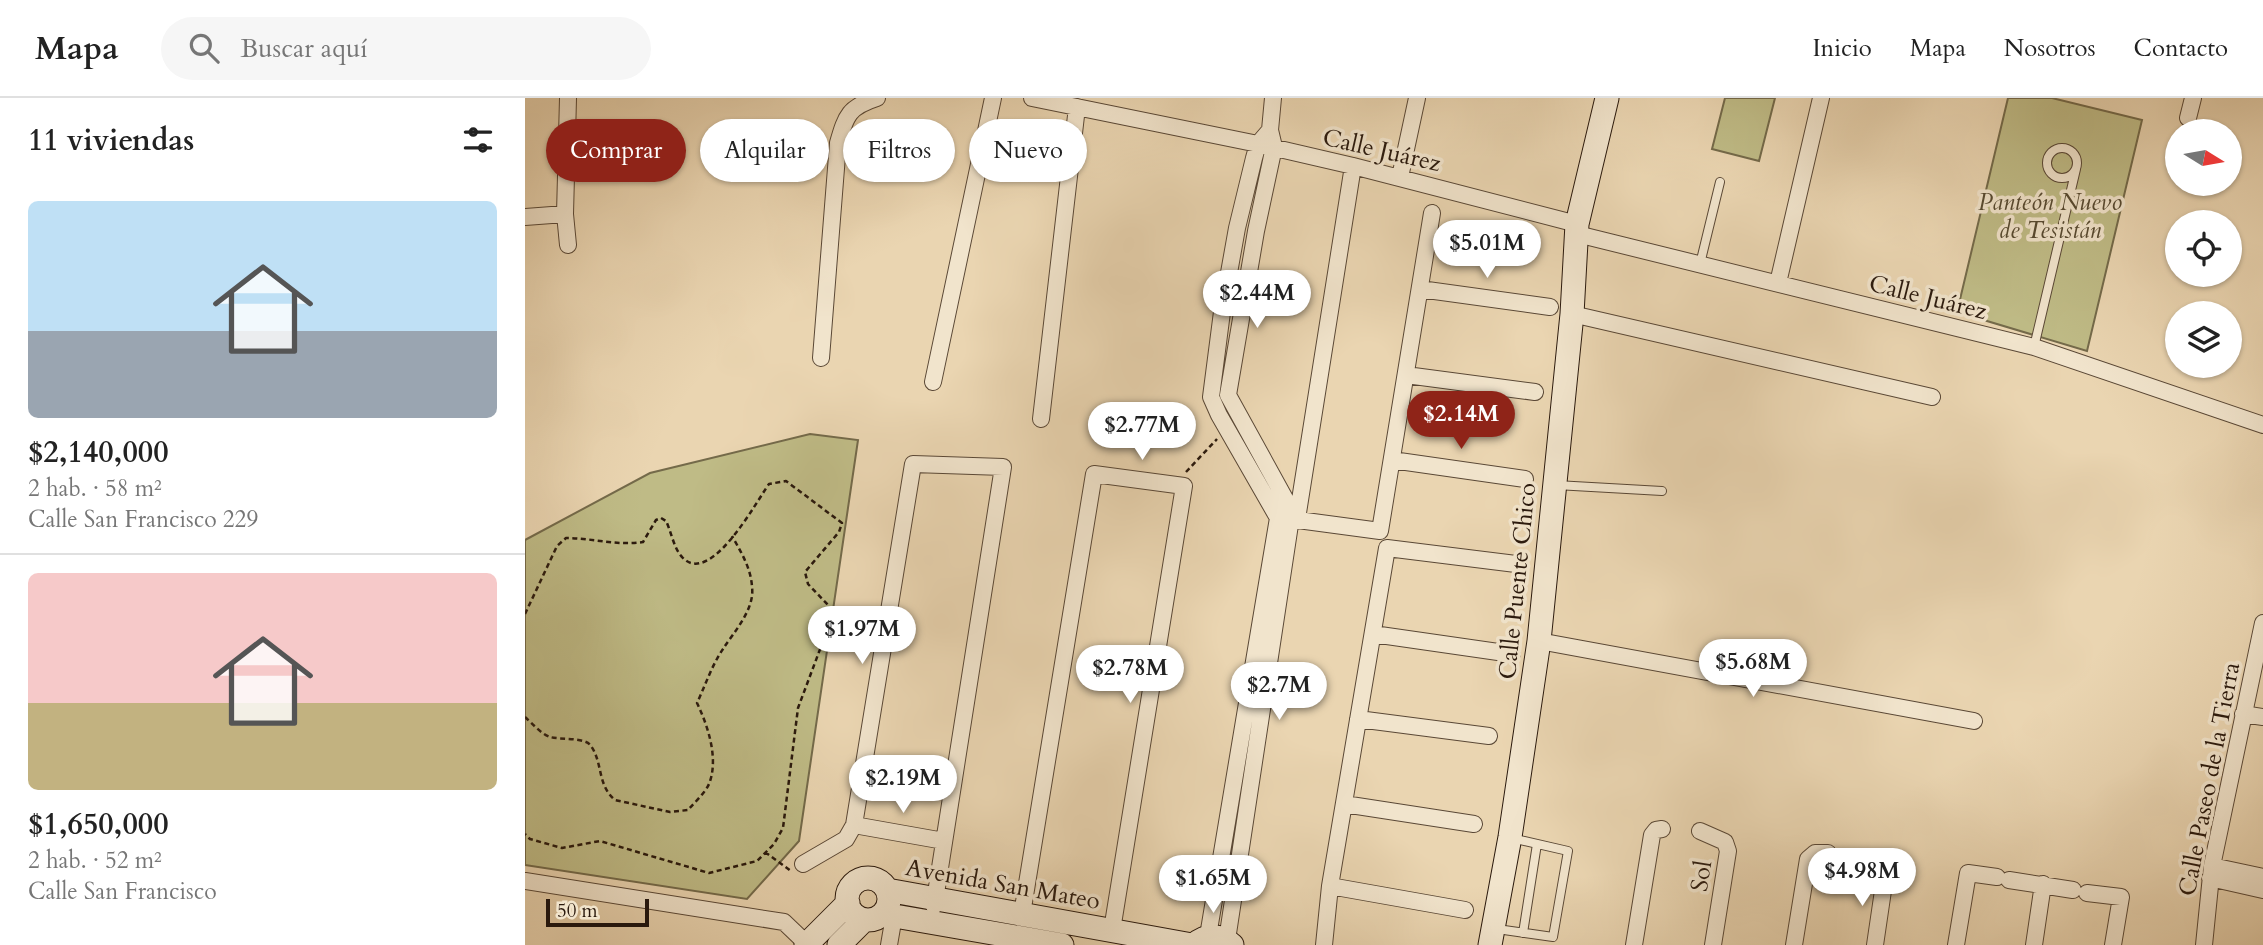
<!DOCTYPE html>
<html lang="es">
<head>
<meta charset="utf-8">
<style>
  :root { --surface:#fff; --page:#f6f6f6; --text:#222; --muted:#767676; --line:#e0e0e0; --accent:#8f2418 }
  body { margin:0; font-family:Cardo,serif; background:var(--page); color:var(--text); height:100vh; display:flex; flex-direction:column; font-size:26px; white-space:nowrap }
  * { box-sizing:border-box; margin:0 }
  p { font-size:23px; color:var(--muted) }
  .icon { flex:none; width:38px; height:38px; fill:none; stroke:currentColor; stroke-width:2; stroke-linecap:round; stroke-linejoin:round }
  .map { position:relative; flex:1; overflow:hidden }
  .sheet { display:flex; flex-direction:column; background:var(--surface); width:525px }
  .sheet>* { flex:none }
  .banner { position:absolute; left:21px; top:21px; width:665px; height:63px; display:flex; gap:14px }
  .needle { width:46px; rotate:101deg }
  .tools { position:absolute; left:1640px; top:21px; display:grid; gap:14px }
  .tools a { display:grid; place-items:center; width:77px; height:77px; border-radius:50%; background:var(--surface); box-shadow:0 2px 5px #0004; font-size:35px }
  .scale { position:absolute; left:21px; bottom:18px; width:103px; box-sizing:border-box; padding-left:7px; border:4px solid #2a190d; border-top:0; font-size:19px; line-height:24px; white-space:nowrap; color:#2a190d; -webkit-text-stroke:5px #f1e4cc; paint-order:stroke }
  .price { position:absolute; translate:-50% -60px; padding:0 16px; border-radius:24px; background:#fff; color:#222; font-size:23px; line-height:46px; filter:drop-shadow(0 2px 4px #0008) }
  .price::after { content:''; position:absolute; left:50%; top:42px; width:21px; height:16px; margin-left:-10px; background:inherit; clip-path:polygon(0 0,100% 0,50% 100%) }
  .price.active { background:var(--accent); color:#fff }
  ul { padding:0; list-style:none }
  li { display:grid; align-content:center; gap:14px; height:371px; padding:0 28px }
  li+li { border-top:2px solid var(--line) }
  li span { display:grid; place-items:center; height:217px; border-radius:10px; color:#555 }
  li>.icon { margin-inline-start:auto }
  span .icon { width:126px; height:126px; fill:#fffc; stroke-width:1 }
  li b { font-size:30px }
  h2 { display:flex; justify-content:space-between; align-items:center; height:84px; padding:0 28px; font-size:30px }
  .tag { padding:0 24px; border-radius:32px; background:var(--surface); box-shadow:0 2px 5px #0004; font-size:24px; line-height:63px }
  .tag.active { background:var(--accent); color:#fff }
  header { display:flex; align-items:center; gap:42px; box-sizing:border-box; height:98px; padding:0 35px; background:var(--surface); border-bottom:2px solid var(--line) }
  header strong { font-size:33px }
  nav { display:flex; gap:38px; margin-inline-start:auto; font-size:24px }
  .search { width:490px; height:63px; background:var(--page); display:flex; align-items:center; gap:18px; box-sizing:border-box; padding:0 24px; border-radius:38px; color:var(--muted); font-size:26px }
  main { display:flex; flex:1; min-height:0 }
  .map>svg:first-child { display:block }
</style>
</head>
<body>
<header>
<strong>Mapa</strong>
<div class="search"><svg class="icon" aria-label="search" viewBox="0 0 24 24"><circle cx="10" cy="10" r="6"/><path d="M15 15l6 6"/></svg>Buscar aquí</div>
<nav><a>Inicio</a><a>Mapa</a><a>Nosotros</a><a>Contacto</a></nav>
</header>
<main>
<section class="sheet">
<h2>11 viviendas<svg class="icon" aria-label="filters" viewBox="0 0 24 24"><path d="M4 7h16M4 17h16"/><circle cx="9" cy="7" r="2"/><circle cx="15" cy="17" r="2"/></svg></h2>
<ul>
<li><span style="background:linear-gradient(#bfe0f5 60%,#9aa5b1 0)"><svg class="icon" aria-label="home" viewBox="0 0 24 24"><path d="M3 11l9-7 9 7M6 9v11h12V9"/></svg></span><div><b>$2,140,000</b><p>2 hab. · 58 m²</p><p>Calle San Francisco 229</p></div></li>
<li><span style="background:linear-gradient(#f6c9c9 60%,#c2b280 0)"><svg class="icon" aria-label="home" viewBox="0 0 24 24"><path d="M3 11l9-7 9 7M6 9v11h12V9"/></svg></span><div><b>$1,650,000</b><p>2 hab. · 52 m²</p><p>Calle San Francisco</p></div></li>
</ul>
</section>
<div class="map">
<svg width="1738" height="847" viewBox="0 0 1738 847">
  <rect width="100%" height="100%" fill="#ead5b1"/>
  <filter id="stains"><feTurbulence type="fractalNoise" baseFrequency=".00286" numOctaves="4"/><feColorMatrix values="0 0 0 0 .2 0 0 0 0 .09 0 0 0 0 .02 0 0 0 .5 -.17"/></filter>
  <radialGradient id="worn" r=".72"><stop offset=".6" stop-color="#630" stop-opacity="0"/><stop offset="1" stop-color="#630" stop-opacity=".3"/></radialGradient>
  <path fill="#bfbb86" stroke="#746a4a" stroke-width="2" d="M1200 0H1250L1234 63 1187 51Z
    M1483 0H1527L1617 22 1562 253 1432 214Z
    M285 336 333 342 274 743 222 801 0 767V442L125 375Z"/>
  <g fill="none" stroke-linecap="round" stroke-linejoin="round">
    <defs>
      <path id="lane" d="M1522 65a15 15 0 1 1 30 0a15 15 0 1 1-30 0Z
        M1175 166 1195 84
        M1509 249 1551 71
        M1031 387 1137 393
        M972 831 1028 839 1043 753 986 740
        M998 835 1012 746"/>
      <path id="street" d="M507 0 733 46 828 68 1052 126
        M1663 20 1668 0
        M875 79 892 0
        M0 119 40 116
        M1052 136 1509 249 1738 327
        M43 147 40 116 43 0
        M1253 185 1296 0
        M895 191 1025 209
        M1047 216 1407 299
        M296 260 313 45C321 17 324 9 352 0
        M881 277 1010 294
        M408 284 468 0
        M516 321 552 9
        M867 362 1000 381
        M758 420 855 433 907 115
        M772 421 828 68
        M848 536 987 556
        M1014 543 1449 623
        M1718 616 1738 619
        M833 621 964 638
        M819 706 949 726
        M329 727 419 743
        M1175 733 1200 744 1203 753 1188 847
        M1344 761 1353 765 1360 779 1350 847
        M278 766 321 741 329 727 388 366 478 369 409 808
        M1687 768 1738 779
        M1685 780 1738 792
        M1484 782 1548 792
        M0 783 259 824 282 846
        M805 788 940 812
        M1562 795 1596 799 1588 847
        M497 816 569 376 659 388 587 832
        M683 838 753 420 694 317 686 299 697 214 712 130 729 60 733 46 745 32
        M702 842 766 420 763 406 703 297 731 133 749 49 745 32 748 0
        M364 847 369 818
        M799 847 805 788 862 450 991 466
        M1109 847 1127 737 1131 732 1137 731
        M1269 847 1283 761 1290 755H1303
        M1431 847 1443 775 1472 779
        M1509 847 1518 786
        M1679 847 1687 768 1738 525"/>
      <path id="secondary" d="M322 801a21 21 0 1 1 42 0a21 21 0 1 1-42 0Z
        M362 792 667 847
        M358 816 537 847
        M281 847 323 805
        M314 847 339 822
        M669 847C681 836 695 836 707 847
        M965 847 985 739 1014 543 1047 216 1052 126 1082 0"/>
    </defs>
    <use href="#lane" stroke="#5a4836" stroke-width="10"/>
    <use href="#street" stroke="#5a4836" stroke-width="18"/>
    <use href="#secondary" stroke="#2a190d" stroke-width="25"/>
    <path stroke="#2a190d" stroke-width="2.5" stroke-dasharray="5 3.5" stroke-linecap="butt" d="M661 374 692 341
      M0 516 32 448 41 440C67 440 92 448 118 444L131 422 136 420 141 423C146 433 149 451 157 459 185 490 231 404 244 386L261 383 317 425 314 434 280 474 283 486 304 508 303 530 273 610 258 730 249 746 232 763 184 775 75 743 37 750 5 741 0 736
      M0 619C7 625 16 636 25 639 36 642 61 639 66 648 78 665 72 687 90 702L145 714 163 712C170 704 180 695 184 686 194 661 183 628 172 605 180 588 187 567 198 551 209 534 230 511 227 489 226 470 216 454 207 438
      M240 754 266 773"/>
    <use href="#lane" stroke="#f1e4cc" stroke-width="8"/>
    <use href="#street" stroke="#f1e4cc" stroke-width="16"/>
    <use href="#secondary" stroke="#f1e4cc" stroke-width="23"/>
  </g>
  <g text-anchor="middle" stroke-width="7" stroke-linejoin="round" paint-order="stroke">
    <g font-size="24" fill="#2a190d" stroke="#f1e4cc">
      <text transform="translate(857 52) rotate(13)" y="8">Calle Juárez</text>
      <text transform="translate(1403 199) rotate(14)" y="8">Calle Juárez</text>
      <text transform="translate(992 483) rotate(-84)" y="8">Calle Puente Chico</text>
      <text transform="translate(1684 681) rotate(-79)" y="8">Calle Paseo de la Tierra</text>
      <text transform="translate(1176 778) rotate(-81)" y="8">Sol</text>
      <text transform="translate(478 786) rotate(10)" y="8">Avenida San Mateo</text>
    </g>
    <g font-size="24" font-style="italic" fill="#574a31" stroke="#f1e4cc">
      <text x="1525" y="112">Panteón Nuevo<tspan x="1525" dy="28">de Tesistán</tspan></text>
    </g>
  </g>
  <rect width="100%" height="100%" filter="url(#stains)"/>
  <rect width="100%" height="100%" fill="url(#worn)"/>
</svg>
<div class="tools">
<a><svg class="needle" viewBox="-14 -14 28 28"><path d="M0-13l5 13h-10z" fill="#e53935"/><path d="M0 13l5-13h-10z" fill="#767676"/></svg></a>
<a><svg class="icon" aria-label="locate" viewBox="0 0 24 24"><circle cx="12" cy="12" r="6"/><path d="M12 2v4M12 18v4M2 12h4M18 12h4"/></svg></a>
<a><svg class="icon" aria-label="layers" viewBox="0 0 24 24"><path d="M12 4l9 5-9 5-9-5zM3 14l9 5 9-5"/></svg></a>
</div>
<div class="scale">50 m</div>
<b class="price" style="left:962px;top:182px">$5.01M</b>
<b class="price" style="left:732px;top:232px">$2.44M</b>
<b class="price active" style="left:936px;top:353px">$2.14M</b>
<b class="price" style="left:617px;top:364px">$2.77M</b>
<b class="price" style="left:337px;top:568px">$1.97M</b>
<b class="price" style="left:1228px;top:601px">$5.68M</b>
<b class="price" style="left:605px;top:607px">$2.78M</b>
<b class="price" style="left:754px;top:624px">$2.7M</b>
<b class="price" style="left:378px;top:717px">$2.19M</b>
<b class="price" style="left:1337px;top:810px">$4.98M</b>
<b class="price" style="left:688px;top:817px">$1.65M</b>
<div class="banner">
<a class="tag active">Comprar</a>
<a class="tag">Alquilar</a>
<a class="tag">Filtros</a>
<a class="tag">Nuevo</a>
</div>
</div>
</main>
</body>
</html>
